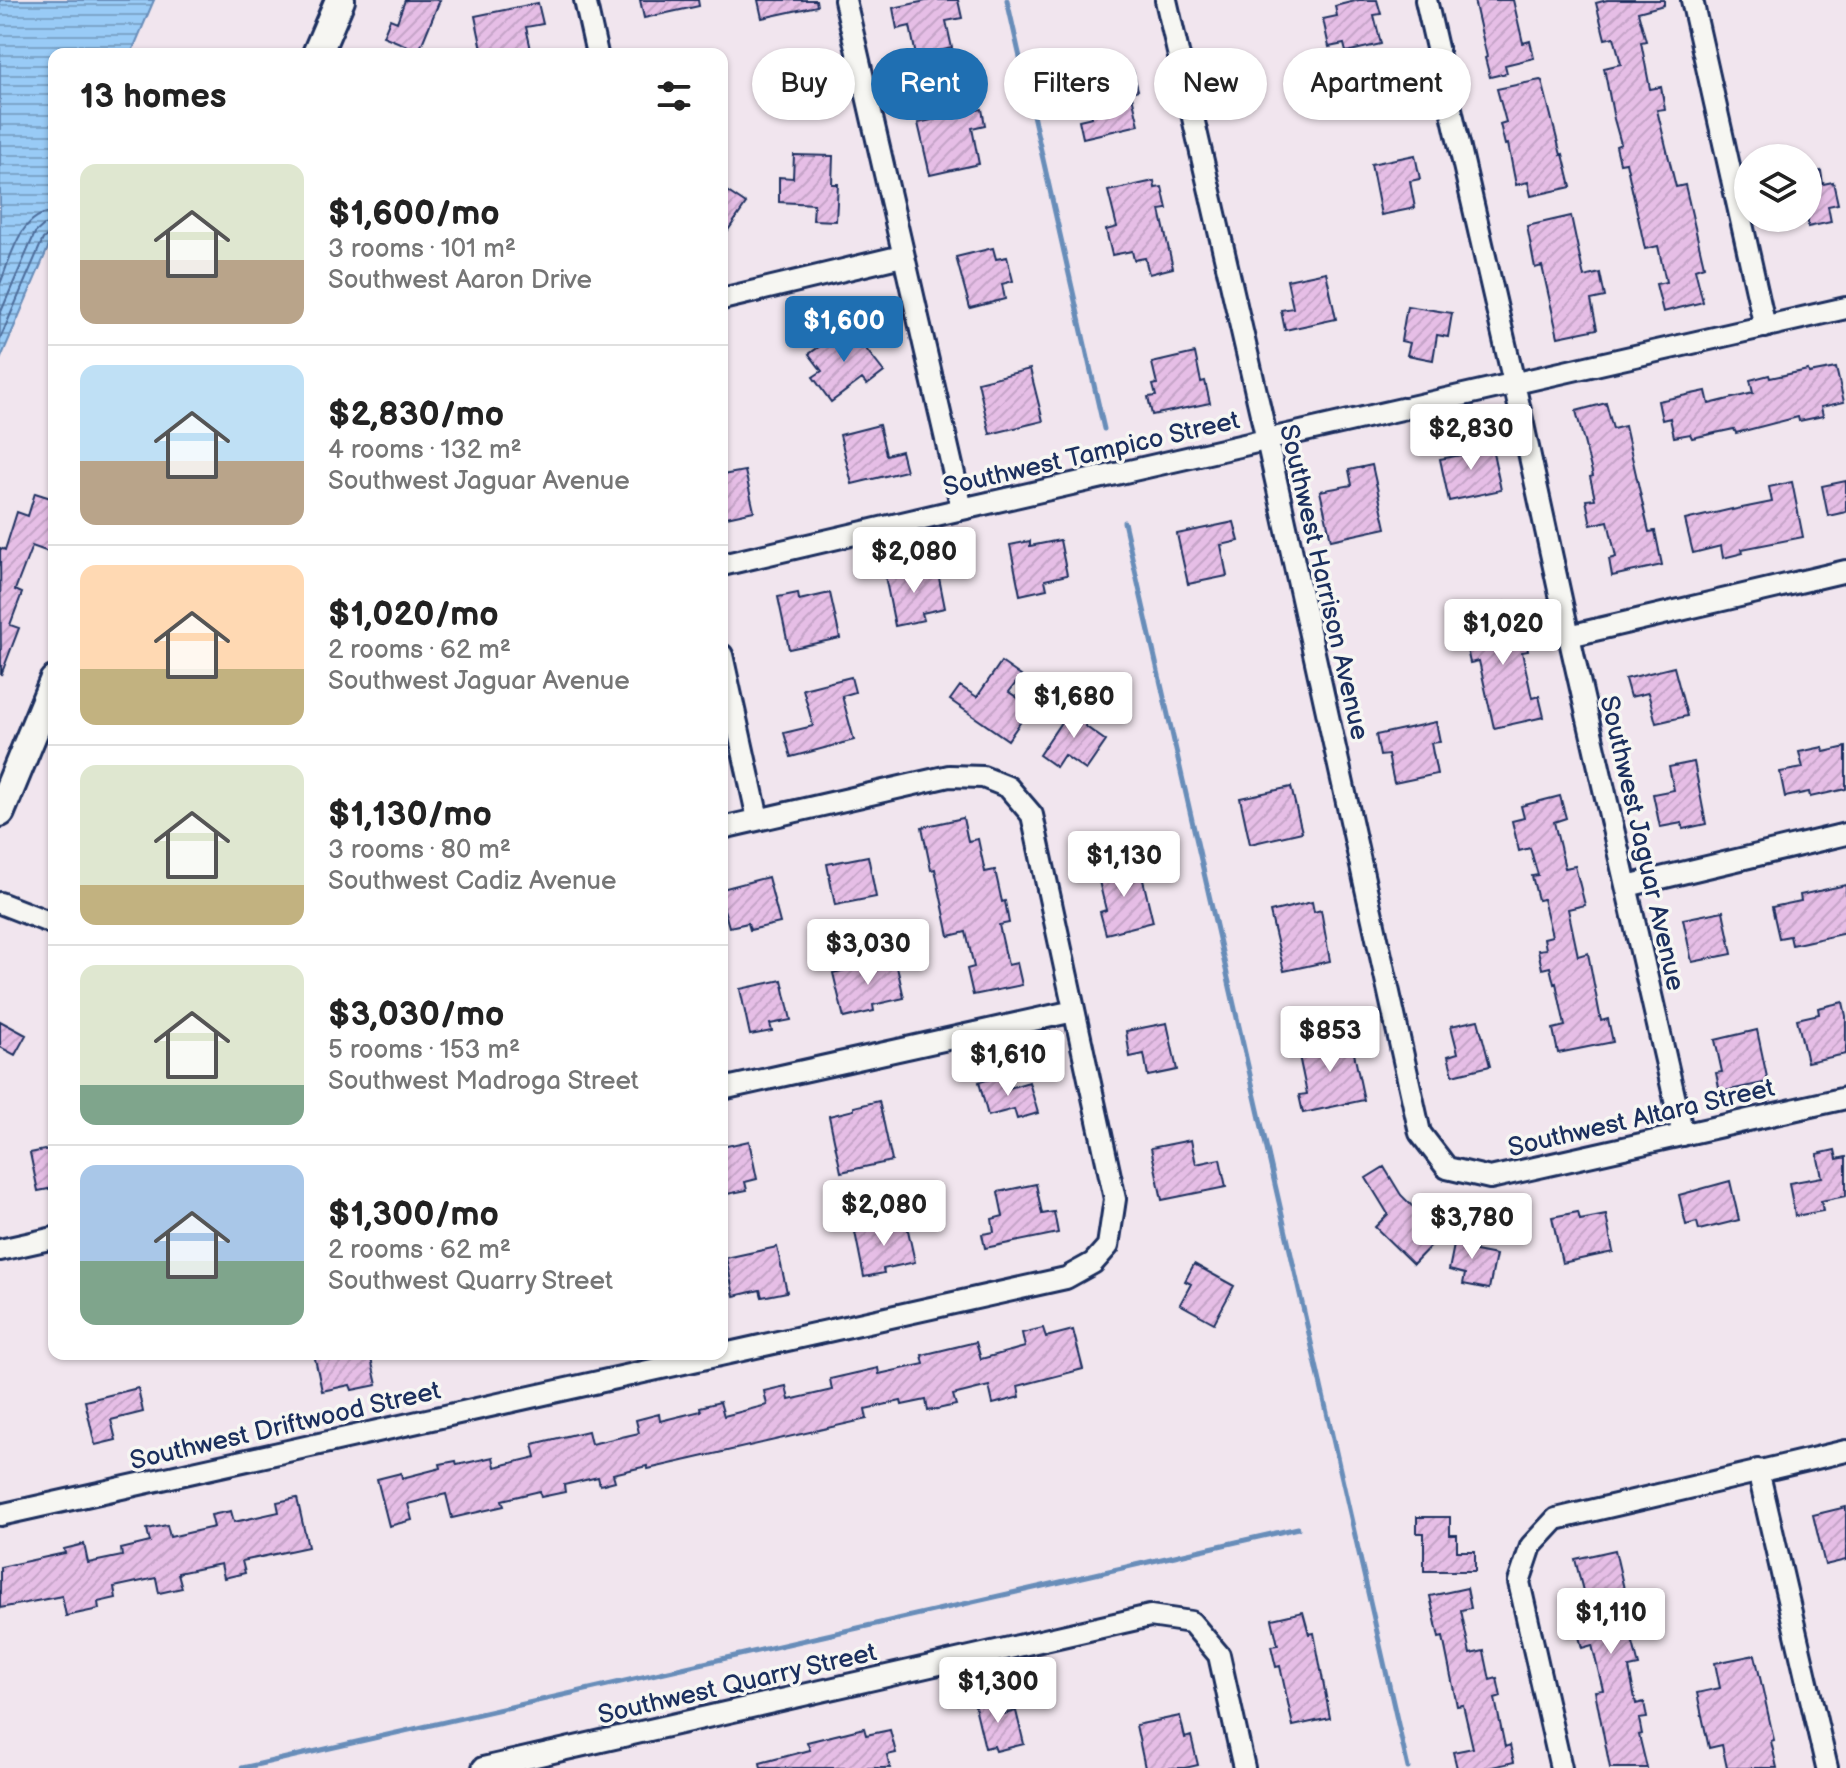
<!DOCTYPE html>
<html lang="en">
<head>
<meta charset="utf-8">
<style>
  :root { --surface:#fff; --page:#f2f2f2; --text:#222; --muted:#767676; --line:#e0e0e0; --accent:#1f6fb2 }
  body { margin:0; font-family:"Balsamiq Sans",sans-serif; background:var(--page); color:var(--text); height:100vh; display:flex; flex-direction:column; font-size:30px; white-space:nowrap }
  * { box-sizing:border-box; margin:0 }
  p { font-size:26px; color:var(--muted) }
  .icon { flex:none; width:44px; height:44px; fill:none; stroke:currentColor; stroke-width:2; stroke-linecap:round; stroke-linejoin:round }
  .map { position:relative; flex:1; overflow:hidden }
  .details { position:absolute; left:48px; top:48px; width:680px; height:1312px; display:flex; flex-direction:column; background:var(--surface); border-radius:16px; box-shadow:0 2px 6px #0004 }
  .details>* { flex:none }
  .top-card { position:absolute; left:752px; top:48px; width:760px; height:72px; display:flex; gap:16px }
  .tools { position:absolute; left:1734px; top:144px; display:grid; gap:16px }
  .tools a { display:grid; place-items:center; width:88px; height:88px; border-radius:50%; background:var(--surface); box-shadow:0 2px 6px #0004; font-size:40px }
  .price { position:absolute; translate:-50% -68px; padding:0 18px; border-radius:8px; background:#fff; color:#222; font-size:26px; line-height:52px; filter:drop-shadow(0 2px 4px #0008) }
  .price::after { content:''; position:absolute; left:50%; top:48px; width:24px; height:18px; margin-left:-12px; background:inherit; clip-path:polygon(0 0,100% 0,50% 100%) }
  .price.on { background:var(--accent); color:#fff }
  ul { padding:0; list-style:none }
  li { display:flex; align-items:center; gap:24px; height:200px; padding:0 32px }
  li+li { border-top:2px solid var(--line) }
  li span { display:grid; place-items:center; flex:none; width:224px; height:160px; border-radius:16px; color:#555 }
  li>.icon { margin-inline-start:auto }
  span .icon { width:96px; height:96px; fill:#fffc; stroke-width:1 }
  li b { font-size:34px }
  h2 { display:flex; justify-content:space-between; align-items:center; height:96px; padding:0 32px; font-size:34px }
  .tag { padding:0 28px; border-radius:36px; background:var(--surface); box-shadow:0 2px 6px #0004; font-size:28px; line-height:72px }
  .tag.on { background:var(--accent); color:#fff }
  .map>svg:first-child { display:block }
</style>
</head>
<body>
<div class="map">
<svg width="1846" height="1768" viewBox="0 0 1846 1768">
  <defs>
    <pattern id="water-rules" width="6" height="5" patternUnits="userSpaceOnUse" patternTransform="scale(2)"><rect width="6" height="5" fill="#99cbf6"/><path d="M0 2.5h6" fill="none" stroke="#7ca5ca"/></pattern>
    <pattern id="building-hatch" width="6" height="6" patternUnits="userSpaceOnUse" patternTransform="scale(2)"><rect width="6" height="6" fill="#e6bee6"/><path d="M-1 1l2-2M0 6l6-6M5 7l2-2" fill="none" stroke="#c5a4c8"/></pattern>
  </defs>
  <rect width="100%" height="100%" fill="#f1e5ee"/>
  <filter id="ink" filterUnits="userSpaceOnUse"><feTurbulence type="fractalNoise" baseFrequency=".0125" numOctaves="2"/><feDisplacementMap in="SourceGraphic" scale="16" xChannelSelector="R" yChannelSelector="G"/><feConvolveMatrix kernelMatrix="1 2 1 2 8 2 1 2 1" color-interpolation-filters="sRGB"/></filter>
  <g filter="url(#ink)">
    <path fill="url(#water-rules)" stroke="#678db9" stroke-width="2" d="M0 0H154L131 54H54V234L0 360Z"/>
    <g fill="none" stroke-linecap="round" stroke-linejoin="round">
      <path stroke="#4d6d9b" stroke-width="2" d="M0 284C11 257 20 213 54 212
        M0 314 35 233 44 225 54 224
        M0 339 43 239 48 235 54 234"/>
      <path stroke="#678db9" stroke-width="5" d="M1007 0 1104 429
        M1124 522 1408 1768
        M242 1768 1298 1528"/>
    </g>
    <path fill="url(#building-hatch)" stroke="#1b2f5e" stroke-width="2" d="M405 0H440L419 51 383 36 390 19 397 22Z
      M640 0H698L699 6 644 18Z
      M758 0H816L817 6 762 18Z
      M930 0H958L962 18 946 21 952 48 916 56 910 26 897 29 893 8Z
      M1359 0H1377L1381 14 1374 15 1381 44 1346 52 1344 44 1329 47 1323 19 1337 16 1335 6Z
      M1474 0H1513L1523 43 1530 41 1534 58 1505 65 1507 73 1490 77 1485 58 1487 57Z
      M1607 0H1664V5L1638 12 1646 41 1641 42 1650 89 1661 87 1665 109 1657 110 1676 187 1685 185 1704 266 1695 269 1703 302 1663 312 1656 284 1666 282 1658 246 1645 249 1626 162 1620 163 1616 146 1621 144 1614 119 1604 68 1621 64 1614 37 1605 39 1596 3Z
      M538 3 543 24 526 27 532 54H483L475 16Z
      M1133 71 1138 90 1131 92 1139 125 1083 138 1079 120 1092 117 1084 82Z
      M1540 80 1542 81 1561 155 1563 154 1571 187 1531 196 1528 182 1516 185 1508 144 1505 145 1500 124 1506 122 1497 89Z
      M982 109 985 125 972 128 979 164 930 175 918 123Z
      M794 155 833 156 832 184H838L836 221 813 220 814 204 779 202V177L793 178Z
      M1415 155 1420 179 1410 181 1415 208 1381 215 1371 164Z
      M1821 171 1823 184 1833 182 1838 204 1828 206 1831 222 1808 227V174Z
      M1154 181 1155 188 1162 187 1167 209 1160 210 1173 268 1149 274 1145 258 1134 260 1132 251 1112 255 1106 230 1117 227 1108 191Z
      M722 188 746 204 722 239Z
      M1571 216 1584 277 1600 273 1605 297 1591 300 1597 329 1558 337 1542 266 1535 268 1527 226Z
      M993 248 996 259 1007 257 1013 281 1002 284 1005 299 970 308 956 257Z
      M1326 272 1336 319 1285 330 1281 310 1293 308 1287 280Z
      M1407 306 1452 313 1448 337 1437 335 1433 360 1407 355 1410 343 1401 341Z
      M848 326 884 372 867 385 862 379 831 402 813 377 822 371 809 354Z
      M1195 353 1201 382 1205 381 1210 403 1152 415 1148 397 1156 396 1153 385 1157 384 1152 363Z
      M1836 368 1844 402 1821 407 1823 416 1799 421 1798 417 1736 433 1734 429 1692 438 1690 434 1674 437 1670 418 1662 420 1658 401 1706 391 1709 404 1753 393 1750 380 1769 375 1770 378 1808 370 1809 373Z
      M1030 369 1043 421 990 434 978 382Z
      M1606 403 1613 429 1625 426 1649 532 1655 531 1662 565 1612 576 1609 559 1616 557 1608 521 1591 525 1586 500 1595 499 1590 477 1593 476 1576 411Z
      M879 425 886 455 901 451 906 471 852 484 840 435Z
      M1490 438 1501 490 1449 501 1440 459 1471 453 1469 443Z
      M1372 465 1386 528 1331 540 1320 491 1352 485 1349 470Z
      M745 471 754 511 722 518V475Z
      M1846 481V512L1828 516 1822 486Z
      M1792 482 1803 537 1742 549 1743 553 1723 558 1721 546 1693 553 1685 520 1732 509V510L1772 502 1769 487Z
      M35 493 54 499V554L32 546 15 590 22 593 10 625 19 628 1 675 0 548 5 550 17 512 28 516Z
      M1234 522 1239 541 1221 545 1227 576 1188 584 1177 534Z
      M1060 540 1067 575 1045 580 1047 589 1020 595 1010 545 1030 541V546Z
      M937 568 945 608 922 613 924 620 895 626 885 576Z
      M798 593 799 600 830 593 840 638 789 649 778 597Z
      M1505 602 1510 631 1524 628 1528 651 1522 652 1532 698 1539 696 1544 717 1494 728 1479 661 1470 663 1466 645 1476 643 1471 622 1480 620 1477 608Z
      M1001 662 1021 676 1009 692 1031 707 1008 740 950 700 960 686 977 697Z
      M1674 667 1687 716 1656 723 1648 693 1630 697 1625 679Z
      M851 677 855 692 842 696 854 740 791 757 784 733 813 726 803 689Z
      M1074 703 1092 715 1085 726 1106 741 1086 770 1064 755 1056 767 1039 755Z
      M1436 722 1440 742 1431 743 1437 774 1394 783 1388 755 1380 756 1376 735Z
      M1823 747 1824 752 1846 747V789L1810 797 1809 792 1785 797 1780 772 1803 768 1799 752Z
      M1694 762 1706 824 1683 829 1682 823 1660 827 1653 794 1674 790 1669 767Z
      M1291 787 1302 832 1250 844 1240 798Z
      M1560 796 1566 818 1554 822 1565 868 1575 866 1585 905 1568 909 1578 956 1588 953 1601 1021 1608 1019 1613 1042 1558 1053 1553 1029 1565 1026 1556 983 1554 984 1550 967 1542 969 1538 950 1546 949 1544 938 1552 936 1543 899 1538 900 1532 876 1538 875 1530 848 1519 851 1512 821 1524 818 1521 806Z
      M963 818 968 841 978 839 985 872 995 870 1002 902 1005 901 1009 923 999 925 1008 965 1017 963 1022 985 973 995 967 969 974 967 966 932 949 936 935 869 931 870 922 827Z
      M868 856 876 897 835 905 827 864Z
      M1139 863 1153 922 1106 934 1100 912 1106 910 1097 873Z
      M768 877 780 923 750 930 748 923 729 927 722 902V889Z
      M1846 885V933L1792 945 1790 936 1779 938 1772 907 1801 901 1800 895Z
      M1312 902 1314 912 1321 910 1330 961 1284 971 1270 912Z
      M1723 911 1732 954 1692 962 1683 919Z
      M895 958 904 998 873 1005 874 1011 844 1018 833 973Z
      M782 980 791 1020 770 1024 772 1031 750 1035 740 989Z
      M1843 1002 1846 1016V1054L1807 1062 1797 1019 1819 1014 1818 1008Z
      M1478 1020 1490 1066 1453 1075 1448 1056 1458 1053 1451 1026Z
      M0 1021 26 1035 15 1055 0 1047Z
      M1167 1023 1177 1070 1148 1076 1144 1054 1130 1057 1126 1031Z
      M1349 1030 1364 1100 1303 1113 1299 1095 1307 1094 1298 1051 1323 1046 1321 1036Z
      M1757 1030 1768 1082 1720 1092 1716 1073 1722 1072 1715 1040Z
      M1005 1075 1009 1088 1029 1082 1038 1113 1017 1119 1014 1109 988 1116 979 1082Z
      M879 1101 892 1161 841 1172 829 1116 854 1110V1107Z
      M1191 1140 1196 1164 1220 1159 1226 1187 1162 1200 1151 1148Z
      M749 1141 757 1179 745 1182 747 1190 722 1195V1147Z
      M54 1148V1188L38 1191 30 1153Z
      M1835 1150 1837 1159 1846 1157V1196L1821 1201 1823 1211 1795 1216 1789 1183 1822 1177 1817 1154Z
      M1384 1167 1401 1195 1441 1235 1413 1264 1375 1227 1388 1214 1366 1178Z
      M1730 1181 1739 1220 1699 1230 1697 1222 1686 1225 1679 1195Z
      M1036 1184 1042 1214 1054 1212 1058 1233 985 1248 982 1234 994 1232 992 1219 1003 1216 998 1192Z
      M1578 1212 1580 1220 1606 1215 1613 1252 1562 1263 1552 1217Z
      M906 1221 915 1262 883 1269 884 1273 864 1277 855 1232Z
      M1457 1230 1478 1234 1475 1251 1496 1255 1489 1289 1463 1284 1465 1274 1449 1270Z
      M777 1247 787 1292 762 1297 760 1290 734 1296 726 1258Z
      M1194 1264 1234 1286 1214 1323 1180 1304 1191 1284 1185 1281Z
      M1043 1328 1046 1337 1073 1330 1083 1369 1018 1386 1020 1397 993 1404 989 1386 953 1395 956 1405 928 1411 926 1400 902 1405 901 1401 865 1409 867 1419 648 1469 647 1466 613 1474 615 1481 600 1485 598 1477 564 1485 565 1492 541 1497 540 1491 502 1500 504 1506 452 1518 446 1494 408 1504 412 1520 389 1526 377 1479 401 1473 402 1478 441 1468 440 1464 456 1461 457 1465 493 1457 495 1467 536 1457 533 1444 588 1431 591 1444 639 1433 636 1420 659 1414 660 1421 701 1411 700 1407 720 1402 724 1416 767 1405 764 1391 786 1386 789 1400 832 1390 830 1379 878 1368 879 1374 924 1364 922 1355 976 1342 981 1359 1025 1347 1022 1333Z
      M314 1354H370L377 1385 352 1390 350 1385 322 1391Z
      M138 1388 143 1412 111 1420 116 1440 95 1445 85 1401Z
      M297 1498 308 1547 242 1561 245 1573 224 1578 221 1564 178 1573 182 1588 159 1593 156 1578 114 1587 116 1598 98 1602 99 1609 66 1616 62 1596 0 1608V1567L65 1553 64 1549 84 1544 88 1563 122 1556 121 1549 150 1542 147 1529 167 1525 170 1537 214 1527 211 1515 231 1511 234 1522 279 1512 277 1502Z
      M1846 1507V1560L1825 1565 1813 1515Z
      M1417 1517H1450V1535H1457V1551H1475V1571H1424V1533H1417Z
      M1615 1550 1627 1602 1623 1603 1639 1666 1629 1668 1636 1704 1644 1702 1647 1718 1639 1719 1642 1734 1639 1735 1647 1768H1610L1595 1691 1603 1690 1592 1645 1582 1648 1568 1594 1583 1591 1575 1559Z
      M1467 1588 1471 1608 1461 1610 1470 1654 1484 1651 1490 1680 1497 1678 1501 1697 1495 1699 1505 1747 1510 1745 1514 1762 1488 1768H1457L1453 1752 1473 1748 1463 1705 1457 1706 1443 1637 1439 1638 1430 1596Z
      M1303 1612 1309 1634 1314 1633 1330 1718 1293 1726 1280 1666 1276 1667 1271 1646 1278 1645 1272 1619Z
      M1755 1655 1774 1740 1771 1741 1777 1768H1727L1722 1745 1709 1748 1697 1693 1720 1688 1715 1663Z
      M1000 1696 1004 1714 1016 1711 1024 1744 996 1751 994 1746 985 1748 974 1702Z
      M1180 1716 1185 1738 1191 1736 1198 1765 1185 1768H1145L1136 1725Z
      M864 1728 866 1735 890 1730 896 1753 887 1755 890 1768H761L760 1763 810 1750 807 1742Z"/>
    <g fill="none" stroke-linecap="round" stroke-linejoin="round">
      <defs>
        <path id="street" d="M585 0 597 54
          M845 0 962 509
          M1166 0 1267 440 1420 1133 1447 1168 1490 1178 1846 1098
          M1426 0 1514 383 1569 636 1683 1135
          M1692 0 1765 327
          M722 299 902 256
          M722 565 962 509 1846 308
          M1569 636 1846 571
          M722 655 758 819
          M1627 886 1846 834
          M0 903 54 924
          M722 1089 1074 1011
          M0 1250 54 1238
          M1758 1470 1827 1768
          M0 1515 1066 1278 1093 1263 1108 1246 1115 1199 1032 815 1008 787 983 777 949 776 722 828
          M483 1768 1150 1616 1191 1622 1219 1655 1244 1768
          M1561 1768 1519 1582 1531 1546 1556 1519 1846 1451"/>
        <path id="secondary" d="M317 54 340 0
          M0 812 54 681"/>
      </defs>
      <use href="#street" stroke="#1b2f5e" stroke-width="26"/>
      <use href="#secondary" stroke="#1b2f5e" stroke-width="34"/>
      <use href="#street" stroke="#f6f6f2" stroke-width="20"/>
      <use href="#secondary" stroke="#f6f6f2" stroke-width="28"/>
    </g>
  </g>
  <g text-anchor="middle" stroke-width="7" stroke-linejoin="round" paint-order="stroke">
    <g font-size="26" fill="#1b2f5e" stroke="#f6f6f2">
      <text transform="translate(1091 453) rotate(-13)" y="9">Southwest Tampico Street</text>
      <text transform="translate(1325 582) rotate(77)" y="9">Southwest Harrison Avenue</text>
      <text transform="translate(1643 843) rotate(77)" y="9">Southwest Jaguar Avenue</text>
      <text transform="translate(1641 1117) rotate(-13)" y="9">Southwest Altara Street</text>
      <text transform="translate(285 1425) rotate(-13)" y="9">Southwest Driftwood Street</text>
      <text transform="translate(737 1683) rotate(-13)" y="9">Southwest Quarry Street</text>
    </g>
  </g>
</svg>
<div class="tools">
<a><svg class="icon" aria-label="layers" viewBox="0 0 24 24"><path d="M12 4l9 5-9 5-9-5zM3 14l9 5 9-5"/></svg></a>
</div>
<b class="price on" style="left:844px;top:364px">$1,600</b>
<b class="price" style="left:1471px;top:472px">$2,830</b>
<b class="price" style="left:914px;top:595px">$2,080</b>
<b class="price" style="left:1503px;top:667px">$1,020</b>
<b class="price" style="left:1074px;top:740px">$1,680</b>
<b class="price" style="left:1124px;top:899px">$1,130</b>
<b class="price" style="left:868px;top:987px">$3,030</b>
<b class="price" style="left:1330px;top:1074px">$853</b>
<b class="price" style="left:1008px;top:1098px">$1,610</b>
<b class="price" style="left:884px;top:1248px">$2,080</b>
<b class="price" style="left:1472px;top:1261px">$3,780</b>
<b class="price" style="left:1611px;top:1656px">$1,110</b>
<b class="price" style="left:998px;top:1725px">$1,300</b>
<div class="top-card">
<a class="tag">Buy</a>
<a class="tag on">Rent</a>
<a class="tag">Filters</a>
<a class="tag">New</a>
<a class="tag">Apartment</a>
</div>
<section class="details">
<h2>13 homes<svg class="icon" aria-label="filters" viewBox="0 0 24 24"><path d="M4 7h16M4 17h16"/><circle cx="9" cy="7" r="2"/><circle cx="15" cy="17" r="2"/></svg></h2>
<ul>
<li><span style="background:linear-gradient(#dfe7d0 60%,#b9a48a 0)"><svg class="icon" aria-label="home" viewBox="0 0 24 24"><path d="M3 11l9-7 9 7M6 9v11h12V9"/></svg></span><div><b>$1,600/mo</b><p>3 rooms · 101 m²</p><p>Southwest Aaron Drive</p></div></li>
<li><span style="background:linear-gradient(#bfe0f5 60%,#b9a48a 0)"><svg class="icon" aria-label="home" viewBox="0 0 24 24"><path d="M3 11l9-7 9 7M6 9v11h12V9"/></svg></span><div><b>$2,830/mo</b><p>4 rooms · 132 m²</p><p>Southwest Jaguar Avenue</p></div></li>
<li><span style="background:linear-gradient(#ffd9b3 65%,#c2b280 0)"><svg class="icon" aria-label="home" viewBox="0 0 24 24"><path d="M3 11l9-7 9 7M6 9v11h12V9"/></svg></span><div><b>$1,020/mo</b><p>2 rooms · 62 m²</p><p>Southwest Jaguar Avenue</p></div></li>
<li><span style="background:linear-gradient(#dfe7d0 75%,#c2b280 0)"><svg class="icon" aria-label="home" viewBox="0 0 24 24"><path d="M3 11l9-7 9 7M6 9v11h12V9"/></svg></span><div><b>$1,130/mo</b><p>3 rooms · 80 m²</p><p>Southwest Cadiz Avenue</p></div></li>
<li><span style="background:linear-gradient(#dfe7d0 75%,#7fa58c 0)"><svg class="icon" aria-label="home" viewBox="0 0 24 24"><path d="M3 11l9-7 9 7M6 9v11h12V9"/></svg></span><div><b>$3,030/mo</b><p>5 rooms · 153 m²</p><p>Southwest Madroga Street</p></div></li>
<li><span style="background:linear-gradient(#a9c7e8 60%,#7fa58c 0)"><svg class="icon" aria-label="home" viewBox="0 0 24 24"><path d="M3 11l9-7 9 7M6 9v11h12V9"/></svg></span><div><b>$1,300/mo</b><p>2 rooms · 62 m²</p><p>Southwest Quarry Street</p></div></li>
</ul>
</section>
</div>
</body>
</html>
